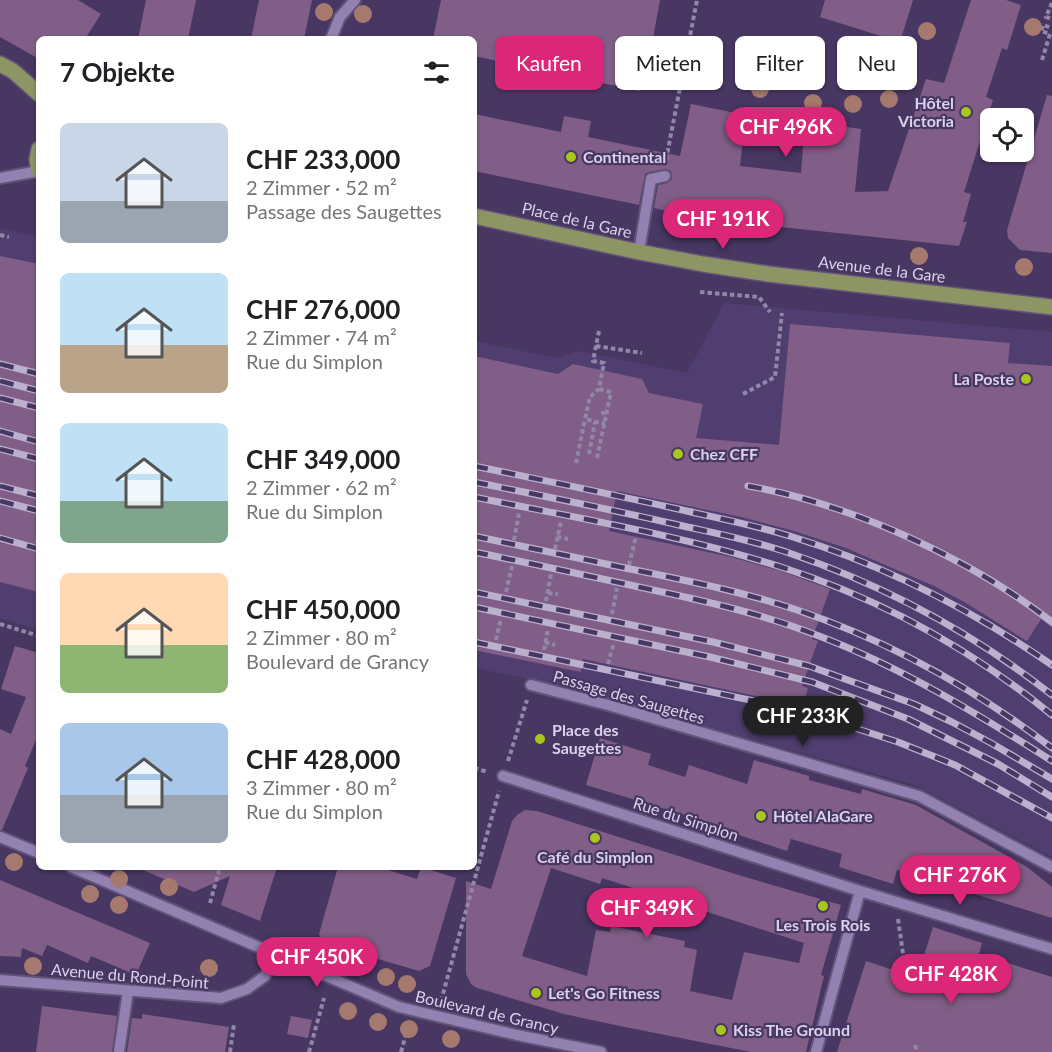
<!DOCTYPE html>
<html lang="de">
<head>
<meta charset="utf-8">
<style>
  :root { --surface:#fff; --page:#f2f2f2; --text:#202124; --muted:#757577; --accent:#db2777 }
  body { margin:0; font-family:Lato,sans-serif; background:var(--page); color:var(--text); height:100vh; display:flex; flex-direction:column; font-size:22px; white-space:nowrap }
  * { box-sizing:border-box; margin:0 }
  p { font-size:20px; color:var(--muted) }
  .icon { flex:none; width:33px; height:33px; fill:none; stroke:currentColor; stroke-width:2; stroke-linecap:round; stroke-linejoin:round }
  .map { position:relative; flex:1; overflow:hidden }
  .drawer { position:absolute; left:36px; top:36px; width:441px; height:834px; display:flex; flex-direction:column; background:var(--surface); border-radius:9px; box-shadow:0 2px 4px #0004 }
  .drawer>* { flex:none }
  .top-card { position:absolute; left:495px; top:36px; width:466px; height:54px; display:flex; gap:12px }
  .fabs { position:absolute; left:980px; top:108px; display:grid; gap:12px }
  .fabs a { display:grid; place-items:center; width:54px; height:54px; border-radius:9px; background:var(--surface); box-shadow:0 2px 4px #0004; font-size:30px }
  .price { position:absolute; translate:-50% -51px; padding:0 14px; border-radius:21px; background:var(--accent); color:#fff; font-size:20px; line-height:39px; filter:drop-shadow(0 2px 3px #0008) }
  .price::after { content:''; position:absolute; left:50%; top:36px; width:18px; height:14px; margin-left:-9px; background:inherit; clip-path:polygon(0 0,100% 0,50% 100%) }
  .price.selected { background:#222; color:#fff }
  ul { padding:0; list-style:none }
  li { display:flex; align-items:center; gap:18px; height:150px; padding:0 24px }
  li span { display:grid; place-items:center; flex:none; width:168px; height:120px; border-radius:9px; color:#555 }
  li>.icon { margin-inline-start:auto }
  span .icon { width:72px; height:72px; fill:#fffc; stroke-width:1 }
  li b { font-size:26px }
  h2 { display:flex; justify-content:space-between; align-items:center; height:72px; padding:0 24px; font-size:26px }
  .tag { padding:0 21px; border-radius:9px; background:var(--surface); box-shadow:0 2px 4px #0004; font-size:21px; line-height:54px }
  .tag.selected { background:var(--accent); color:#fff }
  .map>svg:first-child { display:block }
</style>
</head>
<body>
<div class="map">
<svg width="1052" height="1052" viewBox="0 0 1052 1052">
  <rect width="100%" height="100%" fill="#473762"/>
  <path fill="#513e70" d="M0 229 39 236V630L0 618Z
    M724 303 1052 332V857L915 785 560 685 474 668V341L557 358 579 351 687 373Z"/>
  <path fill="#805e87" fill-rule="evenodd" d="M0 0H78L101 14 85 39H39V59L0 37Z
    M146 0H196L188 39H138Z
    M259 0H312L304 39H251Z
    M441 0H660L644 87 641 86 640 91 474 56V39H433Z
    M825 0H913L900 42 820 17Z
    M971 0H1006L1021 5 1007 50 1002 48 986 97 993 100 964 192 971 194 963 222H967L959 246 667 215 668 211 654 208 658 185 667 183 672 179 671 171 667 169 649 172 645 174 639 205 474 171V114L561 132 564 116 591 121 588 137 680 156 691 104 746 115 740 166 801 173 805 121 861 129 855 192 888 191 926 79 944 83Z
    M1047 95 1052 96V253L1020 250 1008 238 1007 230Z
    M0 256 39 264V592L0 582Z
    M790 324 1010 343 1008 363 1052 366V628L1041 619 1027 641 966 603 934 586 846 548 794 531 741 517 617 491 609 531 731 557 781 571 830 589 812 639 818 641 802 686 808 688 803 706 583 659 581 672 474 650V356L558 374 573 364 642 379 649 393 703 404 696 438 779 445Z
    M15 646 39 653V733L25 766 28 768 2 830H0V729L11 734 26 697 1 689Z
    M600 738 651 754 648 765 685 777 689 765 747 784 754 760 809 776V780L861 794 862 789 916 805 1027 867 1052 887V918L897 870 893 884 839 867 842 854 791 839 787 851 733 833 734 830 586 785Z
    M525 810 537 811 735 874 841 905 821 975 824 976 806 1052H751L620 1026 564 1014 477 988 471 984 466 974V881L491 889 512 821 517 815ZM551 868 600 884 602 878 804 943 799 963 744 952 732 1000 690 991 697 950 684 947 685 941 611 926 610 932 596 930 587 976 522 956Z
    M136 867H277L260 921 221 905 230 876 194 892Z
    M338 867H378L417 879 421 867 456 878 430 966 419 971 323 943 319 934Z
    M0 880 150 943 136 975 91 956 88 963 47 945 42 956 22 948 21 957 0 956Z
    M933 927 982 943 979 954 1052 977V1052H837L866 961 917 978Z
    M42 1006 117 1016 112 1052H36Z
    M142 1014 229 1027 225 1052H127L132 1018 142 1019Z
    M291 1016 312 1020 308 1038 287 1034Z"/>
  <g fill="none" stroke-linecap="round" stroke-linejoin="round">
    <defs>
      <path id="minor" d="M331 39 340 17 355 0
        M0 178 39 171
        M639 252 651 179 665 176
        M531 685 608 705 919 796 1052 867
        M503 776 860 891 1052 949
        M0 837 39 853
        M71 867 399 1007 517 1035 601 1052
        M0 980 221 998 247 989 265 976 275 955
        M119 1052 128 991
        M816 1052 860 891"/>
      <path id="major" d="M0 64 13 71 39 94
        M39 149 37 160 39 171
        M474 216 639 252 703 264 768 274 1052 307"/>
    </defs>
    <use href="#minor" stroke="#625378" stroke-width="14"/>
    <use href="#major" stroke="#625378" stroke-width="18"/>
    <path stroke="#9287a9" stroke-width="4" stroke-dasharray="4.5 3" stroke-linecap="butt" d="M1052 3 1046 17 1052 19
      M1042 60 1050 34 1041 31 1043 25 1052 28
      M666 160 697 0
      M0 235 9 237
      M700 292 759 297 770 312
      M599 331 593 361 604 363 599 389 590 397 585 419 605 424
      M596 346 642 353
      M743 394 775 377 782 313
      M603 411V413L607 414
      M589 454 595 422
      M597 458 611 392 599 389
      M576 463 585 419
      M557 537 568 539
      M514 540 519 513
      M37 543 39 536
      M555 549 561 521
      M629 565 636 536
      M506 592 512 566
      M548 593 558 594
      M546 601 551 574
      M612 614 617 588
      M0 624 39 636
      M496 640 501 618
      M545 642 555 645
      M544 650 548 629
      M608 664 614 642
      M508 761 527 700
      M474 768 488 772
      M210 903 220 867
      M898 919 906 974
      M441 1001 499 791
      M915 1045 917 1052
      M230 1052 234 1024
      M309 1052 324 998
      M401 1052 407 1031"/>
    <use href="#minor" stroke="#9281b1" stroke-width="10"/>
    <use href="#major" stroke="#8e9565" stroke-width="15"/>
    <defs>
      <path id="rail" d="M0 364 39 374
        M0 381 39 391
        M0 398 39 408
        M0 431 39 442
        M0 449 39 459
        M474 466C542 480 610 494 678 509 717 518 755 525 793 537 886 566 972 610 1052 665
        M474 482C544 496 614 510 683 526 719 534 755 541 789 553 884 585 973 633 1052 695
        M0 486 39 496
        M748 486C851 504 969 558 1052 622
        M474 497C576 518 681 535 781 567 879 598 972 650 1052 715
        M0 501 39 511
        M474 536C524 547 575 557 625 568 683 580 741 591 797 610 889 641 976 690 1052 748
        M0 538 39 549
        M474 552C529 563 584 575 639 587 700 600 761 613 819 636 903 668 976 713 1052 761
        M474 592 713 642 809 666 914 704 952 722 991 743 1052 779
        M474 607 710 657 812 682 908 719 998 764 1052 797
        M474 642 802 711 898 742 955 765 1052 818"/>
    </defs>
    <use href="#rail" stroke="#bbb1cf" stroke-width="7"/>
    <use href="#rail" stroke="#473762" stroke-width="4.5" stroke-dasharray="14" stroke-linecap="butt"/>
  </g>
  <g fill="#a5796d">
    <circle cx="324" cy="12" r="9"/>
    <circle cx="363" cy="14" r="9"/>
    <circle cx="1033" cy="27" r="9"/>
    <circle cx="927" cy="31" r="9"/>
    <circle cx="760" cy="89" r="9"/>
    <circle cx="889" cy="99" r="9"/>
    <circle cx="813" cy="103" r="9"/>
    <circle cx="853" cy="104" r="9"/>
    <circle cx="919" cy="256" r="9"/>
    <circle cx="1024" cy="267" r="9"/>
    <circle cx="14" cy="862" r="9"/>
    <circle cx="119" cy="879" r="9"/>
    <circle cx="169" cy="887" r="9"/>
    <circle cx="90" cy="894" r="9"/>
    <circle cx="119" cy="905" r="9"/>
    <circle cx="33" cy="966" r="9"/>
    <circle cx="355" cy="966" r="9"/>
    <circle cx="209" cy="968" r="9"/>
    <circle cx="386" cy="977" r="9"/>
    <circle cx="407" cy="984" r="9"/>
    <circle cx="348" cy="1011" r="9"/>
    <circle cx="378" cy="1022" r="9"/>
    <circle cx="409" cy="1029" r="9"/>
    <circle cx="451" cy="1039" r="9"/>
  </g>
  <g fill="#a9c71b" stroke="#473762" stroke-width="2">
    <circle cx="966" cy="112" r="6"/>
    <circle cx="571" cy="157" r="6"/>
    <circle cx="1026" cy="379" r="6"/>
    <circle cx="678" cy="454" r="6"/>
    <circle cx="540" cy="739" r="6"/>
    <circle cx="761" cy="816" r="6"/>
    <circle cx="595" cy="838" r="6"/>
    <circle cx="823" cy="906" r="6"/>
    <circle cx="536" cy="993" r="6"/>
    <circle cx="721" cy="1030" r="6"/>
  </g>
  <g text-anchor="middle" stroke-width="4.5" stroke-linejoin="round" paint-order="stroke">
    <g font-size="16" font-weight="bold" fill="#dad2ec" stroke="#473762" text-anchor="start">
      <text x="954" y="109" text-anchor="end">Hôtel<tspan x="954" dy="18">Victoria</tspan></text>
      <text x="583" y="163">Continental</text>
      <text x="1014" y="385" text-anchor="end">La Poste</text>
      <text x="690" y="460">Chez CFF</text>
      <text x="552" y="736">Place des<tspan x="552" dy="18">Saugettes</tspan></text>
      <text x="773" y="822">Hôtel AlaGare</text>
      <text x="595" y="863" text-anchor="middle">Café du Simplon</text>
      <text x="823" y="931" text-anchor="middle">Les Trois Rois</text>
      <text x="548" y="999">Let's Go Fitness</text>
      <text x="733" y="1036">Kiss The Ground</text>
    </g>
    <g font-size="16" fill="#dad2ec" stroke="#473762">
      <text transform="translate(577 220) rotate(13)" y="6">Place de la Gare</text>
      <text transform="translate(882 269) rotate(7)" y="6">Avenue de la Gare</text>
      <text transform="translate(629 697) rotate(16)" y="6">Passage des Saugettes</text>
      <text transform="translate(686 819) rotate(18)" y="6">Rue du Simplon</text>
      <text transform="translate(130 976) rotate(5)" y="6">Avenue du Rond-Point</text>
      <text transform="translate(487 1012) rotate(13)" y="6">Boulevard de Grancy</text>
    </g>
  </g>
</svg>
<div class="fabs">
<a><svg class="icon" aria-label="locate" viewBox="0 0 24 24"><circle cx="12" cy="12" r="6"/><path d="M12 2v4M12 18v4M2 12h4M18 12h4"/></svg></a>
</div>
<b class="price" style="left:786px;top:158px">CHF 496K</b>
<b class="price" style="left:723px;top:250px">CHF 191K</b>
<b class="price selected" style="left:803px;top:747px">CHF 233K</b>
<b class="price" style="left:960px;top:906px">CHF 276K</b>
<b class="price" style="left:647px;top:939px">CHF 349K</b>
<b class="price" style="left:317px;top:988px">CHF 450K</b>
<b class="price" style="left:951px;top:1005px">CHF 428K</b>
<div class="top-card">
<a class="tag selected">Kaufen</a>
<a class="tag">Mieten</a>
<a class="tag">Filter</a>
<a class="tag">Neu</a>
</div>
<section class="drawer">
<h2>7 Objekte<svg class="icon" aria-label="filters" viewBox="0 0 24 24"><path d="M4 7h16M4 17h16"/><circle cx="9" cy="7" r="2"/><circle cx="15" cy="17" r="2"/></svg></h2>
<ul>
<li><span style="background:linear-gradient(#c9d6e8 65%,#9aa5b1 0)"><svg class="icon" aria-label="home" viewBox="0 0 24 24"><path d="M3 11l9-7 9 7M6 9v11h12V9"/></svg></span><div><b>CHF 233,000</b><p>2 Zimmer · 52 m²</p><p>Passage des Saugettes</p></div></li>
<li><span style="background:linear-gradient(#bfe0f5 60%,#b9a48a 0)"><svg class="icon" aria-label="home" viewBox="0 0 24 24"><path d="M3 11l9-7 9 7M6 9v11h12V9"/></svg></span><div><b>CHF 276,000</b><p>2 Zimmer · 74 m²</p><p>Rue du Simplon</p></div></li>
<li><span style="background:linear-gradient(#bfe0f5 65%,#7fa58c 0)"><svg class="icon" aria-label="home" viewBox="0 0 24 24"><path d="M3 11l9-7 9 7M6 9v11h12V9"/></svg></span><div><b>CHF 349,000</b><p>2 Zimmer · 62 m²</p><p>Rue du Simplon</p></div></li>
<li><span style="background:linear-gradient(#ffd9b3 60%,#8fb573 0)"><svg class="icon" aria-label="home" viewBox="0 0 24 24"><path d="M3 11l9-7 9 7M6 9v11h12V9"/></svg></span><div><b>CHF 450,000</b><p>2 Zimmer · 80 m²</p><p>Boulevard de Grancy</p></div></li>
<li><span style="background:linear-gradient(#a9c7e8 60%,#9aa5b1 0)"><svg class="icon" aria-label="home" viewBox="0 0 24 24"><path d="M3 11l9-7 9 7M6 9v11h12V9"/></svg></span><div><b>CHF 428,000</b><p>3 Zimmer · 80 m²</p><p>Rue du Simplon</p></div></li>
</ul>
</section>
</div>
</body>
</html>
